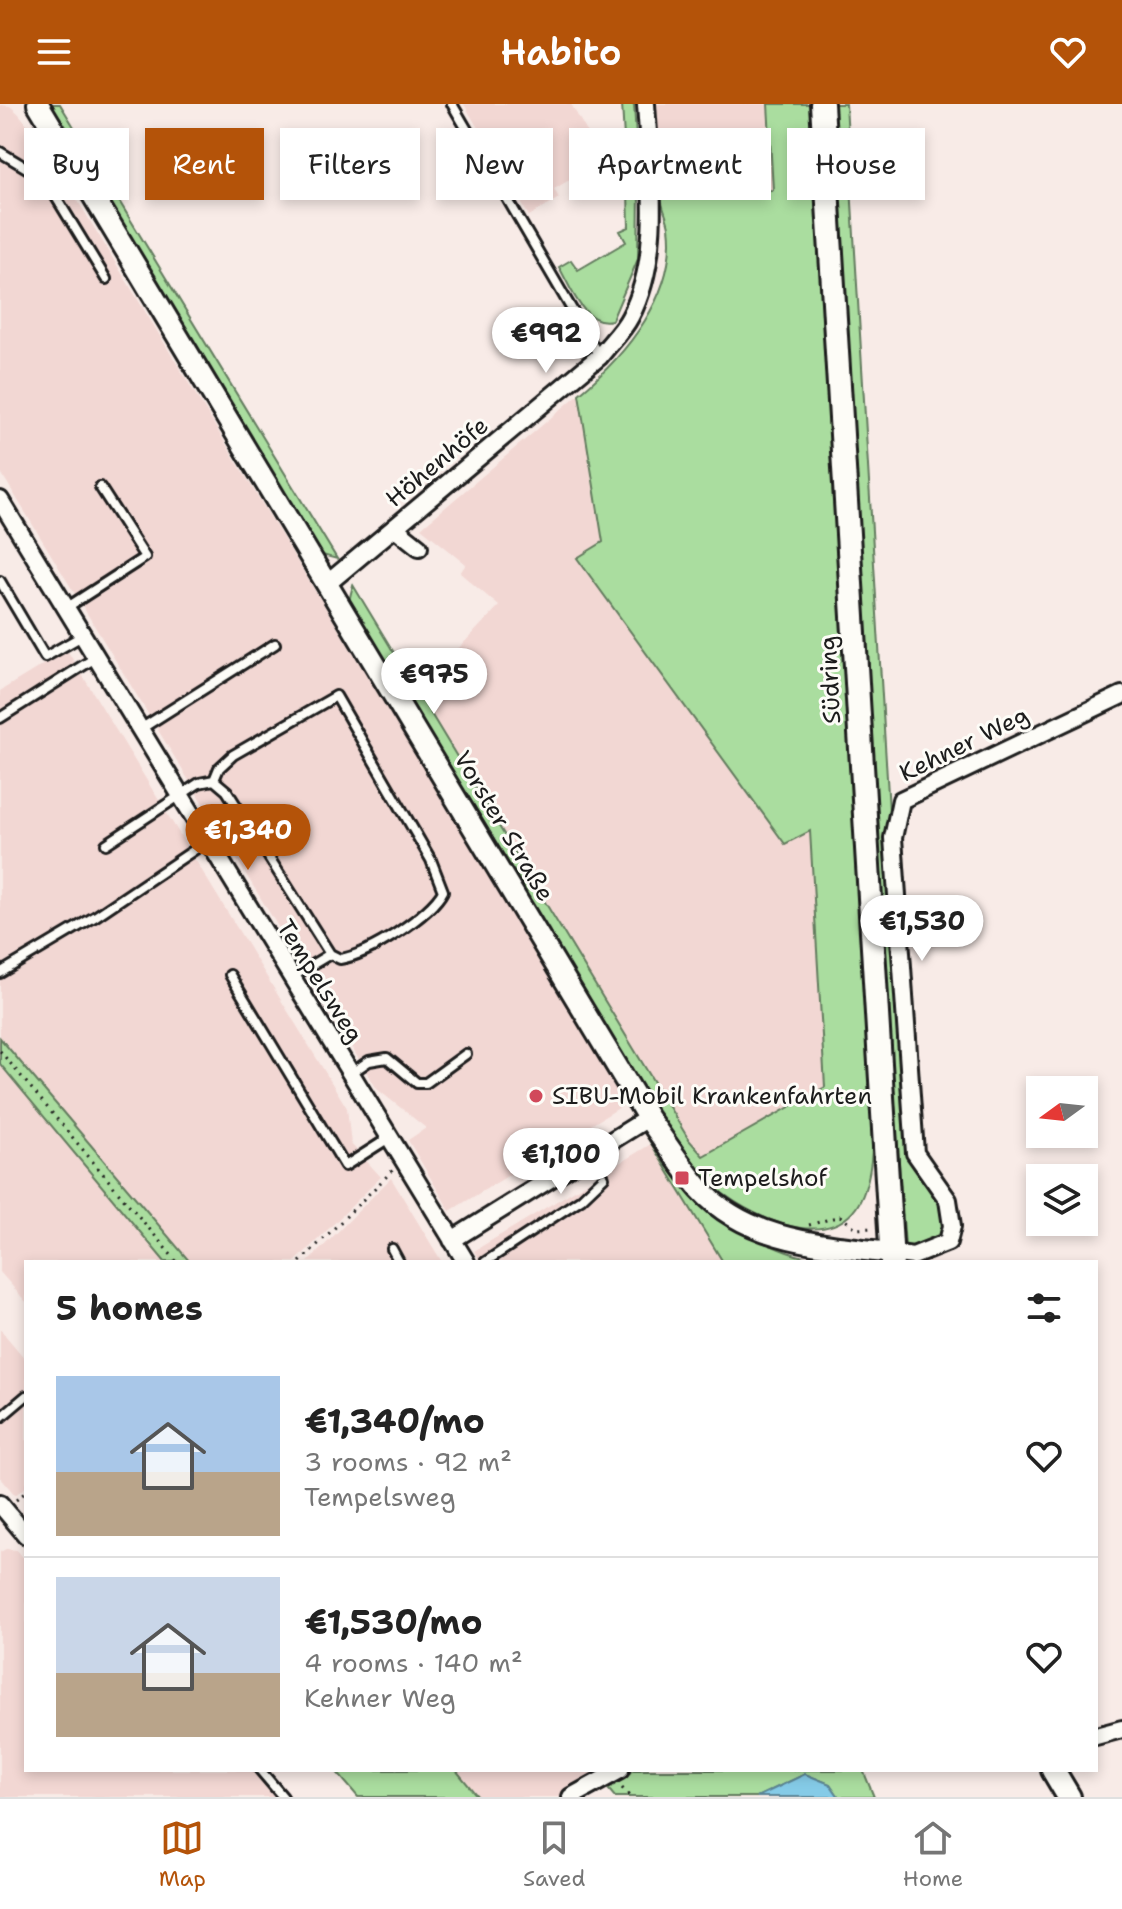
<!DOCTYPE html>
<html lang="en">
<head>
<meta charset="utf-8">
<style>
  :root { --surface:#fff; --page:#f2f2f2; --text:#222; --muted:#767676; --line:#e0e0e0; --accent:#b45309 }
  body { margin:0; font-family:"Shantell Sans",sans-serif; background:var(--page); color:var(--text); height:100vh; display:flex; flex-direction:column; font-size:30px; white-space:nowrap }
  * { box-sizing:border-box; margin:0 }
  p { font-size:26px; color:var(--muted) }
  .icon { flex:none; width:44px; height:44px; fill:none; stroke:currentColor; stroke-width:2; stroke-linecap:round; stroke-linejoin:round }
  .map { position:relative; flex:1; overflow:hidden }
  .details { position:absolute; left:24px; top:1156px; width:1074px; height:512px; display:flex; flex-direction:column; background:var(--surface); border-radius:0px; box-shadow:0 4px 12px #0003 }
  .details>* { flex:none }
  .top-card { position:absolute; left:24px; top:24px; width:1074px; height:72px; display:flex; gap:16px }
  .needle { width:52px; rotate:255deg }
  .tools { position:absolute; left:1026px; top:972px; display:grid; gap:16px }
  .tools a { display:grid; place-items:center; width:72px; height:72px; border-radius:0px; background:var(--surface); box-shadow:0 4px 12px #0003; font-size:40px }
  .price { position:absolute; translate:-50% -68px; padding:0 18px; border-radius:28px; background:#fff; color:#222; font-size:26px; line-height:52px; filter:drop-shadow(0 2px 4px #0008) }
  .price::after { content:''; position:absolute; left:50%; top:48px; width:24px; height:18px; margin-left:-12px; background:inherit; clip-path:polygon(0 0,100% 0,50% 100%) }
  .price.current { background:var(--accent); color:#fff }
  ul { padding:0; list-style:none }
  li { display:flex; align-items:center; gap:24px; height:200px; padding:0 32px }
  li+li { border-top:2px solid var(--line) }
  li span { display:grid; place-items:center; flex:none; width:224px; height:160px; border-radius:0px; color:#555 }
  li>.icon { margin-inline-start:auto }
  span .icon { width:96px; height:96px; fill:#fffc; stroke-width:1 }
  li b { font-size:34px }
  h2 { display:flex; justify-content:space-between; align-items:center; height:96px; padding:0 32px; font-size:34px }
  .chip { padding:0 28px; border-radius:0px; background:var(--surface); box-shadow:0 4px 12px #0003; font-size:28px; line-height:72px }
  .chip.current { background:var(--accent); color:#fff }
  header { display:flex; justify-content:space-between; align-items:center; height:104px; padding:0 32px; background:var(--accent); color:#fff; font-size:36px; font-weight:600 }
  .tab-bar { display:flex; justify-content:space-around; align-items:center; height:112px; border-top:2px solid var(--line); background:var(--surface); font-size:22px; color:var(--muted) }
  .tab-bar a { display:grid; justify-items:center; gap:4px }
  .tab-bar .current { color:var(--accent) }
  .map>svg:first-child { display:block }
</style>
</head>
<body>
<header><svg class="icon" aria-label="menu" viewBox="0 0 24 24"><path d="M4 6h16M4 12h16M4 18h16"/></svg>Habito<svg class="icon" aria-label="heart" viewBox="0 0 24 24"><path d="M12 20l-8-8c-3-5 5-10 8-4 3-6 11-1 8 4z"/></svg></header>
<div class="map">
<svg width="1122" height="1693" viewBox="0 0 1122 1693">
  <rect width="100%" height="100%" fill="#f8ebe7"/>
  <filter id="ink" filterUnits="userSpaceOnUse"><feTurbulence type="fractalNoise" baseFrequency=".0125" numOctaves="2"/><feDisplacementMap in="SourceGraphic" scale="16" xChannelSelector="R" yChannelSelector="G"/><feConvolveMatrix kernelMatrix="1 2 1 2 8 2 1 2 1" color-interpolation-filters="sRGB"/></filter>
  <g filter="url(#ink)">
    <path fill="#f2d7d3" d="M464 0H571L595 42 588 47 595 61 554 85 559 94 529 112Z
      M656 0H768L773 86 661 93Z
      M0 1 10 2 18 9 42 38 627 999 450 1107 408 1036 426 1024 377 985 0 367Z
      M579 290 603 438 577 455 785 739 810 726 826 983 703 1052 689 1036 417 588 499 502 460 469 466 460 421 424Z
      M67 546 347 1004 351 1040 381 1073 295 1158H190L0 934V587Z
      M0 960 165 1158H26V1198L0 1168Z
      M651 1040 723 1158H481L474 1147Z
      M391 1074 442 1158H308Z
      M0 1225 26 1256V1383L15 1391 0 1373Z
      M6 1445 17 1446 26 1457V1666H269L292 1693H0V1448Z
      M456 1666H592L597 1672 561 1693H478Z"/>
    <path fill="#aadd9f" stroke="#637c5e" stroke-width="2" d="M48 0H60L337 455 322 451Z
      M622 0H634L638 67 626 68Z
      M768 0H814L872 993C872 1024 875 1055 865 1085 840 1164 733 1107 697 1067 682 1051 670 1030 657 1012L349 497 353 481 689 1036 703 1052 825 983 810 727 785 740 577 454 603 438 579 290C625 252 678 189 669 123 667 112 662 104 661 93L773 86Z
      M830 0H846L910 1052 943 1100 946 1120C936 1140 926 1143 905 1142L873 700Z
      M639 87 638 155 612 216C584 223 571 184 559 163L571 156 578 166 626 138 620 127 629 123 628 88Z
      M0 934 190 1158H165L0 960Z
      M647 1033 655 1037C707 1096 743 1145 827 1158H723Z
      M335 1666H456L478 1693H358Z
      M634 1666H863L874 1693H839L830 1680 805 1670 757 1693H615L604 1680Z"/>
    <path fill="#85cbe7" stroke="#5b8596" stroke-width="2" d="M805 1670 830 1680 839 1693H757Z"/>
    <g fill="none" stroke-linecap="round" stroke-linejoin="round">
      <defs>
        <path id="service" d="M452 0 599 252
          M0 48 45 75 106 175
          M0 477 45 553 82 532
          M66 504 145 453 100 383
          M0 614 95 554
          M139 626 275 540
          M214 676 219 664 233 651 336 592 431 756 443 787C431 811 367 852 340 855L330 850
          M106 740 199 679 214 676 227 687 330 850 290 874
          M0 869 96 812 206 738
          M230 871 345 1062 389 1034
          M350 970 369 957 387 954 417 979H426L466 950
          M392 1145 399 1158
          M485 1158 581 1095 604 1073
          M0 1314 26 1292
          M260 1666 283 1693"/>
        <path id="minor" d="M0 396 466 1158
          M395 424 419 443
          M328 479 600 252C609 240 623 227 630 213 663 151 650 68 646 0
          M452 1136 648 1014
          M891 1149 913 1152 948 1138 952 1122 948 1096 915 1049 893 734 901 696 1122 591
          M0 1400 26 1431
          M1096 1632 1122 1625
          M571 1693 620 1666"/>
        <path id="tertiary" d="M38 0 648 1014C665 1037 681 1063 700 1085 748 1138 824 1141 891 1149"/>
        <path id="secondary" d="M822 0 892 1158
          M1053 1666 1069 1693"/>
      </defs>
      <use href="#service" stroke="#1c1c1c" stroke-width="14"/>
      <use href="#minor" stroke="#1c1c1c" stroke-width="22"/>
      <use href="#tertiary" stroke="#1c1c1c" stroke-width="26"/>
      <use href="#secondary" stroke="#1c1c1c" stroke-width="28"/>
      <path stroke="#1c1c1c" stroke-width="3" stroke-dasharray="2 6" stroke-linecap="butt" d="M0 947 177 1158
        M809 1121 840 1112 857 1125 872 1124
        M300 1158 394 1065
        M16 1396 26 1388
        M622 1684 630 1693"/>
      <use href="#service" stroke="#fdfcf7" stroke-width="8"/>
      <use href="#minor" stroke="#fdfcf7" stroke-width="16"/>
      <use href="#tertiary" stroke="#fdfcf7" stroke-width="20"/>
      <use href="#secondary" stroke="#fdfcf7" stroke-width="22"/>
    </g>
  </g>
  <g fill="#d1495b" stroke="#fdfcf7" stroke-width="3">
    <circle cx="536" cy="992" r="8"/>
    <rect x="674" y="1066" width="16" height="16" rx="4"/>
  </g>
  <g text-anchor="middle" stroke-width="6" stroke-linejoin="round" paint-order="stroke">
    <g font-size="24" fill="#1c1c1c" stroke="#fdfcf7">
      <text transform="translate(437 358) rotate(-40)" y="8">Höhenhöfe</text>
      <text transform="translate(830 576) rotate(-93)" y="8">Südring</text>
      <text transform="translate(964 640) rotate(-26)" y="8">Kehner Weg</text>
      <text transform="translate(504 722) rotate(59)" y="8">Vorster Straße</text>
      <text transform="translate(320 877) rotate(58)" y="8">Tempelsweg</text>
    </g>
    <g font-size="24" fill="#1c1c1c" stroke="#fdfcf7" text-anchor="start">
      <text x="552" y="1000">SIBU-Mobil Krankenfahrten</text>
      <text x="698" y="1082">Tempelshof</text>
    </g>
  </g>
</svg>
<div class="tools">
<a><svg class="needle" viewBox="-14 -14 28 28"><path d="M0-13l5 13h-10z" fill="#e53935"/><path d="M0 13l5-13h-10z" fill="#767676"/></svg></a>
<a><svg class="icon" aria-label="layers" viewBox="0 0 24 24"><path d="M12 4l9 5-9 5-9-5zM3 14l9 5 9-5"/></svg></a>
</div>
<b class="price" style="left:546px;top:271px">€992</b>
<b class="price" style="left:434px;top:612px">€975</b>
<b class="price current" style="left:248px;top:768px">€1,340</b>
<b class="price" style="left:922px;top:859px">€1,530</b>
<b class="price" style="left:561px;top:1092px">€1,100</b>
<div class="top-card">
<a class="chip">Buy</a>
<a class="chip current">Rent</a>
<a class="chip">Filters</a>
<a class="chip">New</a>
<a class="chip">Apartment</a>
<a class="chip">House</a>
</div>
<section class="details">
<h2>5 homes<svg class="icon" aria-label="filters" viewBox="0 0 24 24"><path d="M4 7h16M4 17h16"/><circle cx="9" cy="7" r="2"/><circle cx="15" cy="17" r="2"/></svg></h2>
<ul>
<li><span style="background:linear-gradient(#a9c7e8 60%,#b9a48a 0)"><svg class="icon" aria-label="home" viewBox="0 0 24 24"><path d="M3 11l9-7 9 7M6 9v11h12V9"/></svg></span><div><b>€1,340/mo</b><p>3 rooms · 92 m²</p><p>Tempelsweg</p></div><svg class="icon" aria-label="heart" viewBox="0 0 24 24"><path d="M12 20l-8-8c-3-5 5-10 8-4 3-6 11-1 8 4z"/></svg></li>
<li><span style="background:linear-gradient(#c9d6e8 60%,#b9a48a 0)"><svg class="icon" aria-label="home" viewBox="0 0 24 24"><path d="M3 11l9-7 9 7M6 9v11h12V9"/></svg></span><div><b>€1,530/mo</b><p>4 rooms · 140 m²</p><p>Kehner Weg</p></div><svg class="icon" aria-label="heart" viewBox="0 0 24 24"><path d="M12 20l-8-8c-3-5 5-10 8-4 3-6 11-1 8 4z"/></svg></li>
</ul>
</section>
</div>
<nav class="tab-bar">
<a class="current"><svg class="icon" aria-label="map" viewBox="0 0 24 24"><path d="M3 6l6-2 6 2 6-2v14l-6 2-6-2-6 2zM9 4v14M15 6v14"/></svg>Map</a>
<a><svg class="icon" aria-label="saved" viewBox="0 0 24 24"><path d="M7 4h10v16l-5-4-5 4z"/></svg>Saved</a>
<a><svg class="icon" aria-label="home" viewBox="0 0 24 24"><path d="M3 11l9-7 9 7M6 9v11h12V9"/></svg>Home</a>
</nav>
</body>
</html>
